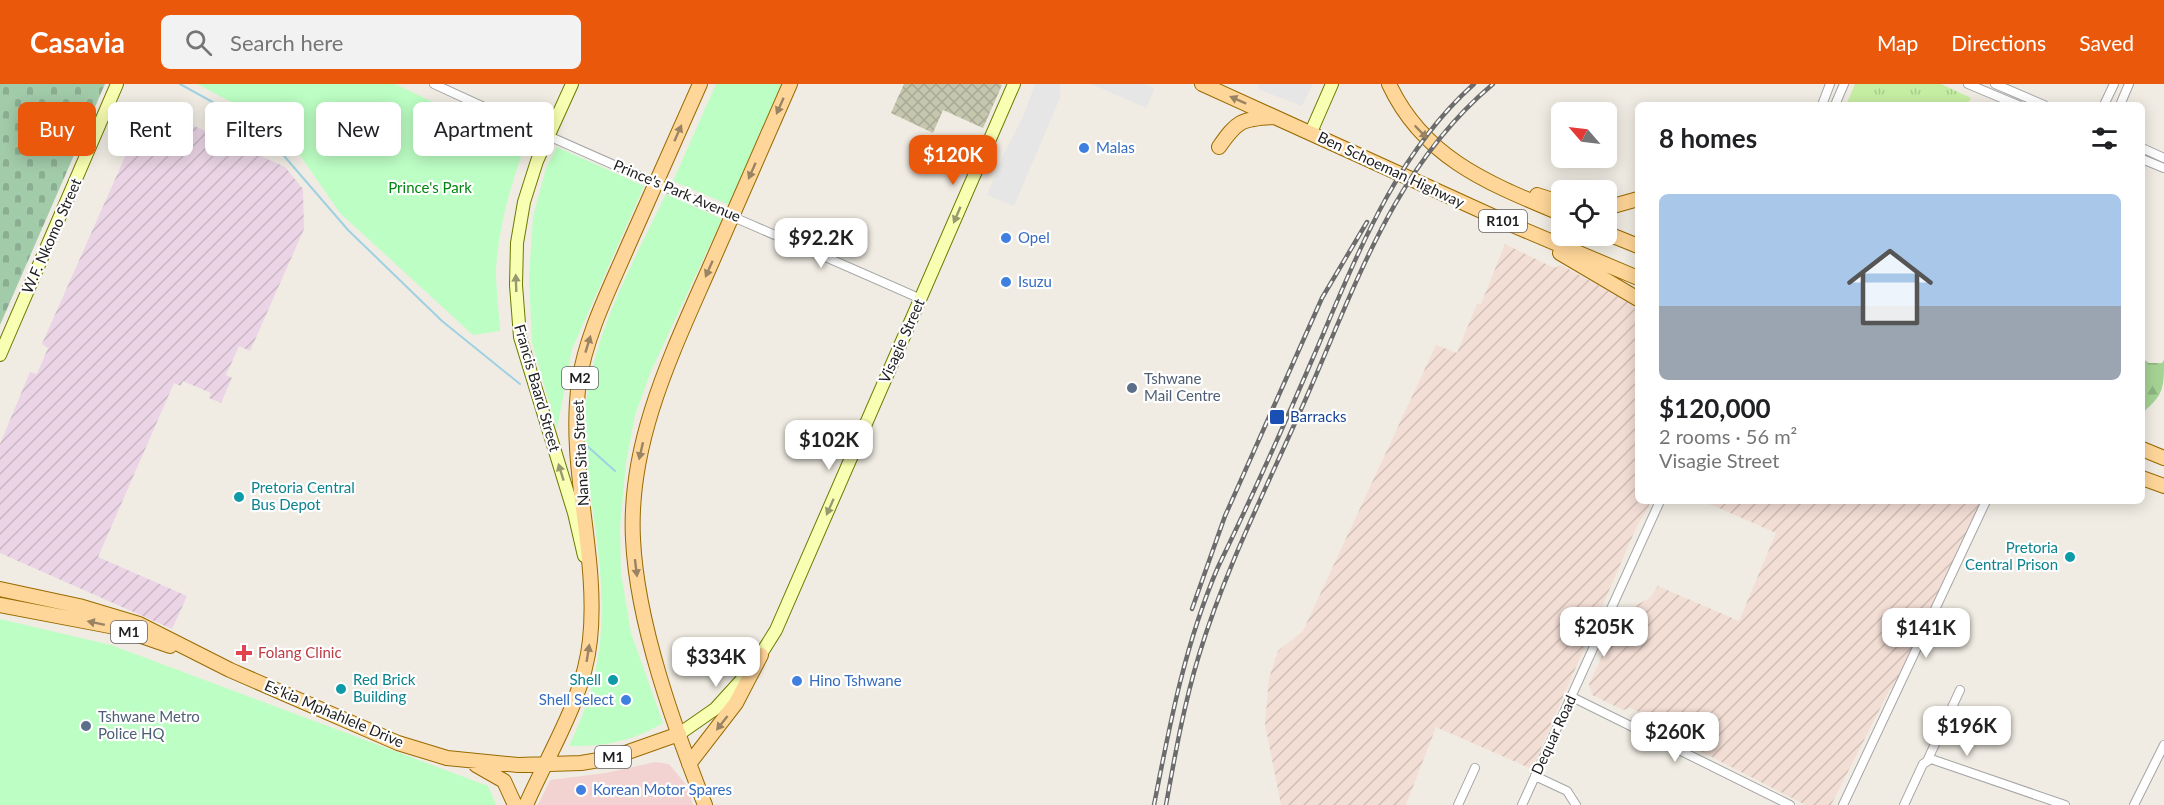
<!DOCTYPE html>
<html lang="en">
<head>
<meta charset="utf-8">
<style>
  :root { --surface:#fff; --page:#f2f2f2; --text:#202124; --muted:#757577; --accent:#ea580c }
  body { margin:0; font-family:Lato,sans-serif; background:var(--page); color:var(--text); height:100vh; display:flex; flex-direction:column; font-size:22px; white-space:nowrap }
  * { box-sizing:border-box; margin:0 }
  p { font-size:20px; color:var(--muted) }
  .icon { flex:none; width:33px; height:33px; fill:none; stroke:currentColor; stroke-width:2; stroke-linecap:round; stroke-linejoin:round }
  .map { position:relative; flex:1; overflow:hidden }
  .side { position:absolute; left:1635px; top:18px; width:510px; height:402px; display:flex; flex-direction:column; background:var(--surface); border-radius:9px; box-shadow:0 3px 15px #0003 }
  .side>* { flex:none }
  .top-card { position:absolute; left:18px; top:18px; width:570px; height:54px; display:flex; gap:12px }
  .needle { width:39px; rotate:298deg }
  .buttons { position:absolute; left:1551px; top:18px; display:grid; gap:12px }
  .buttons a { display:grid; place-items:center; width:66px; height:66px; border-radius:9px; background:var(--surface); box-shadow:0 3px 15px #0003; font-size:30px }
  .price { position:absolute; translate:-50% -51px; padding:0 14px; border-radius:12px; background:#fff; color:#222; font-size:20px; line-height:39px; filter:drop-shadow(0 2px 3px #0008) }
  .price::after { content:''; position:absolute; left:50%; top:36px; width:18px; height:14px; margin-left:-9px; background:inherit; clip-path:polygon(0 0,100% 0,50% 100%) }
  .price.active { background:var(--accent); color:#fff }
  ul { padding:0; list-style:none }
  li { display:grid; align-content:center; gap:12px; height:318px; padding:0 24px }
  li span { display:grid; place-items:center; height:186px; border-radius:9px; color:#555 }
  li>.icon { margin-inline-start:auto }
  span .icon { width:108px; height:108px; fill:#fffc; stroke-width:1 }
  li b { font-size:26px }
  h2 { display:flex; justify-content:space-between; align-items:center; height:72px; padding:0 24px; font-size:26px }
  .pill { padding:0 21px; border-radius:9px; background:var(--surface); box-shadow:0 3px 15px #0003; font-size:21px; line-height:54px }
  .pill.active { background:var(--accent); color:#fff }
  header { display:flex; align-items:center; gap:36px; box-sizing:border-box; height:84px; padding:0 30px; background:var(--accent); color:#fff }
  header strong { font-size:28px }
  nav { display:flex; gap:33px; margin-inline-start:auto; font-size:21px }
  .search { width:420px; height:54px; background:var(--page); display:flex; align-items:center; gap:15px; box-sizing:border-box; padding:0 21px; border-radius:9px; color:var(--muted); font-size:22px }
  .map>svg:first-child { display:block }
</style>
</head>
<body>
<header>
<strong>Casavia</strong>
<div class="search"><svg class="icon" aria-label="search" viewBox="0 0 24 24"><circle cx="10" cy="10" r="6"/><path d="M15 15l6 6"/></svg>Search here</div>
<nav><a>Map</a><a>Directions</a><a>Saved</a></nav>
</header>
<div class="map">
<svg width="2164" height="721" viewBox="0 0 2164 721">
  <defs>
    <pattern id="industrial-furrows" width="10" height="10" patternUnits="userSpaceOnUse" patternTransform="scale(1.5)"><rect width="10" height="10" fill="#ead4e5"/><path d="M-1 1l2-2M0 10L10 0M9 11l2-2" fill="none" stroke="#c8b6c4"/></pattern>
    <pattern id="military-furrows" width="10" height="10" patternUnits="userSpaceOnUse" patternTransform="scale(1.5)"><rect width="10" height="10" fill="#f3ded5"/><path d="M-1 1l2-2M0 10L10 0M9 11l2-2" fill="none" stroke="#d0beb6"/></pattern>
    <pattern id="construction-cross-hatch" width="8" height="8" patternUnits="userSpaceOnUse" patternTransform="scale(1.5)"><rect width="8" height="8" fill="#c5c6ae"/><path d="M0 0l8 8M0 8l8-8" fill="none" stroke="#a9aa95"/></pattern>
    <pattern id="grass-tufts" width="24" height="20" patternUnits="userSpaceOnUse" patternTransform="scale(1.5)"><rect width="24" height="20" fill="#c7efa4"/><path d="M3 7l-1-3M5 7V3M7 7l1-3M15 17l-1-3M17 17v-4M19 17l1-3" fill="none" stroke="#aacc8d"/></pattern>
    <pattern id="forest-firs" width="22" height="20" patternUnits="userSpaceOnUse" patternTransform="scale(1.5)"><rect width="22" height="20" fill="#a5d394"/><path d="M5 1l3.5 6h-7zM16 11l3.5 6h-7z" fill="#8eb57f"/></pattern>
    <pattern id="cemetery-stones" width="16" height="16" patternUnits="userSpaceOnUse" patternTransform="scale(1.5)"><rect width="16" height="16" fill="#a2cbaa"/><path d="M2 7V4a2 2 0 0 1 4 0v3zM10 15v-3a2 2 0 0 1 4 0v3z" fill="#8bae92"/></pattern>
  </defs>
  <rect width="100%" height="100%" fill="#f0ece3"/>
  <path fill="#f3d3d1" d="M655 678 669 680 687 702 693 721H538L550 696 606 689Z"/>
  <path fill="url(#industrial-furrows)" d="M148 21 285 83 303 105 304 145 250 267 239 262 226 291 232 294 221 319 209 314 211 309 183 297 181 302 174 299 98 473 187 512 172 545 0 469V360L30 288 37 290 48 264 42 260Z"/>
  <path fill="url(#military-furrows)" d="M1505 160 1548 181 1555 184 1561 181 1638 223V417H1650L1649 422 1636 444 1532 685 1436 643 1406 721H1281L1265 640 1269 594 1278 567 1303 547 1436 261 1457 269 1477 220H1481Z
    M1703 417H1985L1895 603 1890 605 1831 721H1806L1798 717 1647 640 1644 630 1630 624 1623 626 1592 611 1589 600 1623 528 1650 514 1658 502 1739 537 1776 449Z"/>
  <path fill="url(#construction-cross-hatch)" d="M904 0H999L1002 1 983 44 943 26 933 49 891 29Z"/>
  <path fill="url(#grass-tufts)" d="M1855 0H1941L1971 14 1967 21H1846Z"/>
  <path fill="url(#forest-firs)" d="M2142 274 2149 279H2162L2164 276C2164 304 2164 311 2142 329Z"/>
  <path fill="url(#cemetery-stones)" d="M0 0H105L0 241Z"/>
  <path fill="#bcfec3" d="M197 0H395L458 30 527 56C512 97 498 142 496 186 496 206 499 227 500 247L473 251 340 129 293 61 254 30Z
    M716 0H783L729 121 673 97Z
    M557 63 644 102 572 265 557 345 532 259 529 193 533 133 546 84Z
    M666 110 722 135 651 287 635 331 626 379 620 443 621 489 631 549 663 639C633 657 603 663 569 662 608 583 606 520 594 435 590 406 583 374 584 345 586 261 631 183 666 110Z
    M0 535 111 561 488 702 496 721H0Z"/>
  <path fill="#e6e6e6" d="M1035 0H1060V14L1014 122 987 111 1005 67 1023 33Z
    M1091 0H1144L1155 4 1146 24Z
    M1260 0H1313L1302 22 1258 5Z"/>
  <g fill="none" stroke-linecap="round" stroke-linejoin="round">
    <path stroke="#9fd1e2" stroke-width="2" d="M180 0 227 26 272 58 348 146 442 237 520 300
      M585 360 615 387"/>
    <defs>
      <path id="street" d="M434 0C595 75 759 143 921 215
        M1968 0 2018 21
        M1995 0 2044 21
        M1822 21 1830 0
        M1835 21 1844 0
        M2104 21 2114 0
        M2120 21 2129 0
        M2142 64 2164 74
        M2142 75 2164 84
        M1572 613 1790 721
        M1928 675 1960 606
        M1535 692 1567 707 1576 721
        M1458 721 1475 684
        M1522 721 1660 417
        M1843 721 1986 417
        M1904 721 1923 680 1931 675 2065 721
        M2134 721 2164 661"/>
      <path id="secondary" d="M572 0 537 77 524 118 517 159 516 201 520 253 574 429 584 472
        M1311 48 1332 0
        M0 271 117 0
        M756 578 776 546 1014 0
        M679 650 715 625 745 592"/>
      <path id="primary" d="M1202 0 1510 140 1638 194
        M1389 0C1424 75 1490 100 1562 130
        M1219 63C1237 37 1241 35 1273 33
        M1537 111 1562 119
        M1606 124 1638 115
        M1606 149 1638 162
        M1560 169 1638 215
        M2142 365 2164 374
        M2142 394 2164 402
        M0 505 79 522 139 540 230 586 398 659 447 674 518 681 581 679 611 674 679 650
        M0 521 115 543 170 562
        M689 680 736 619 761 571
        M476 681 504 697 515 721
        M526 721C549 668 584 615 590 556 599 470 567 385 579 298 586 251 609 206 628 162 652 108 676 54 700 0
        M705 721C674 642 637 540 633 455 628 360 671 271 708 187 735 125 763 62 790 0"/>
    </defs>
    <use href="#street" stroke="#a5a5a5" stroke-width="10"/>
    <use href="#secondary" stroke="#6a7a00" stroke-width="14"/>
    <use href="#primary" stroke="#986a00" stroke-width="16"/>
    <use href="#street" stroke="#fff" stroke-width="8"/>
    <use href="#secondary" stroke="#f9ffb2" stroke-width="12"/>
    <use href="#primary" stroke="#ffd699" stroke-width="14"/>
    <defs>
      <path id="rail" d="M1192 525 1225 432 1322 214 1367 138
        M1154 721C1170 639 1185 560 1218 483 1251 415 1282 346 1312 276 1354 179 1393 72 1474 0
        M1166 721C1175 671 1184 620 1199 571 1226 482 1270 397 1307 312 1357 198 1395 82 1493 0"/>
    </defs>
    <use href="#rail" stroke="#6c6c6c" stroke-width="4.5"/>
    <use href="#rail" stroke="#fff" stroke-width="2" stroke-dasharray="7" stroke-linecap="butt"/>
  </g>
  <defs><path id="oneway-solid" d="M-6-.8H1V-3.2L6.5 0L1 3.2V.8H-6Z" transform="scale(1.5)"/></defs>
  <g fill="#9a8362">
    <use href="#oneway-solid" transform="translate(1238 16) rotate(-156)"/>
    <use href="#oneway-solid" transform="translate(780 22) rotate(114)"/>
    <use href="#oneway-solid" transform="translate(1421 48) rotate(46)"/>
    <use href="#oneway-solid" transform="translate(678 49) rotate(-66)"/>
    <use href="#oneway-solid" transform="translate(752 87) rotate(114)"/>
    <use href="#oneway-solid" transform="translate(709 185) rotate(114)"/>
    <use href="#oneway-solid" transform="translate(588 260) rotate(-73)"/>
    <use href="#oneway-solid" transform="translate(641 367) rotate(103)"/>
    <use href="#oneway-solid" transform="translate(636 484) rotate(83)"/>
    <use href="#oneway-solid" transform="translate(96 539) rotate(-168)"/>
    <use href="#oneway-solid" transform="translate(588 569) rotate(-81)"/>
    <use href="#oneway-solid" transform="translate(722 639) rotate(128)"/>
  </g>
  <g fill="#969a6f">
    <use href="#oneway-solid" transform="translate(957 131) rotate(113)"/>
    <use href="#oneway-solid" transform="translate(516 199) rotate(-92)"/>
    <use href="#oneway-solid" transform="translate(561 388) rotate(-107)"/>
    <use href="#oneway-solid" transform="translate(830 423) rotate(114)"/>
  </g>
  <g fill="#3f7fe0" stroke="#fff" stroke-width="2">
    <circle cx="1084" cy="64" r="6"/>
    <circle cx="1006" cy="154" r="6"/>
    <circle cx="1006" cy="198" r="6"/>
    <circle cx="797" cy="597" r="6"/>
    <circle cx="626" cy="616" r="6"/>
    <circle cx="581" cy="706" r="6"/>
  </g>
  <g fill="#5c6f8a" stroke="#fff" stroke-width="2">
    <circle cx="1132" cy="304" r="6"/>
    <circle cx="86" cy="642" r="6"/>
  </g>
  <rect fill="#1a4fb4" stroke="#fff" stroke-width="2" x="1269" y="325" width="16" height="16" rx="3"/>
  <g fill="#0f9aa8" stroke="#fff" stroke-width="2">
    <circle cx="239" cy="413" r="6"/>
    <circle cx="2070" cy="473" r="6"/>
    <circle cx="613" cy="596" r="6"/>
    <circle cx="341" cy="605" r="6"/>
  </g>
  <path fill="#e0444e" stroke="#fff" stroke-width="2" d="M241 560h6v6h6v6h-6v6h-6v-6h-6v-6h6z"/>
  <g text-anchor="middle" stroke-width="4.5" stroke-linejoin="round" paint-order="stroke">
    <g fill="#fff" stroke="#626262" stroke-width="1.5">
      <rect x="1479" y="126" width="48" height="22" rx="4.5"/>
      <rect x="562" y="283" width="36" height="22" rx="4.5"/>
      <rect x="111" y="537" width="36" height="22" rx="4.5"/>
      <rect x="595" y="662" width="36" height="22" rx="4.5"/>
    </g>
    <g font-size="14" font-weight="bold" fill="#1e1e1e">
      <text x="1503" y="142">R101</text>
      <text x="580" y="299">M2</text>
      <text x="129" y="553">M1</text>
      <text x="613" y="678">M1</text>
    </g>
    <g font-size="15" fill="#366cbe" stroke="#fff" text-anchor="start">
      <text x="1096" y="69">Malas</text>
      <text x="1018" y="159">Opel</text>
      <text x="1018" y="203">Isuzu</text>
      <text x="809" y="602">Hino Tshwane</text>
      <text x="614" y="621" text-anchor="end">Shell Select</text>
      <text x="593" y="711">Korean Motor Spares</text>
    </g>
    <g font-size="15" fill="#1e1e1e" stroke="#fff">
      <text transform="translate(1391 86) rotate(25)" y="5">Ben Schoeman Highway</text>
      <text transform="translate(677 107) rotate(23)" y="5">Prince's Park Avenue</text>
      <text transform="translate(52 152) rotate(-66)" y="5">W.F. Nkomo Street</text>
      <text transform="translate(902 257) rotate(-66)" y="5">Visagie Street</text>
      <text transform="translate(537 304) rotate(74)" y="5">Francis Baard Street</text>
      <text transform="translate(581 369) rotate(-93)" y="5">Nana Sita Street</text>
      <text transform="translate(334 630) rotate(23)" y="5">Es'kia Mphahlele Drive</text>
      <text transform="translate(1554 651) rotate(-65)" y="5">Dequar Road</text>
    </g>
    <g font-size="15" fill="#018710" stroke="#fff">
      <text x="430" y="109">Prince's Park</text>
    </g>
    <g font-size="15" fill="#4e5e75" stroke="#fff" text-anchor="start">
      <text x="1144" y="300">Tshwane<tspan x="1144" dy="17">Mail Centre</tspan></text>
      <text x="98" y="638">Tshwane Metro<tspan x="98" dy="17">Police HQ</tspan></text>
    </g>
    <g font-size="15" fill="#164399" stroke="#fff" text-anchor="start">
      <text x="1290" y="338">Barracks</text>
    </g>
    <g font-size="15" fill="#0d838f" stroke="#fff" text-anchor="start">
      <text x="251" y="409">Pretoria Central<tspan x="251" dy="17">Bus Depot</tspan></text>
      <text x="2058" y="469" text-anchor="end">Pretoria<tspan x="2058" dy="17">Central Prison</tspan></text>
      <text x="353" y="601">Red Brick<tspan x="353" dy="17">Building</tspan></text>
      <text x="601" y="601" text-anchor="end">Shell</text>
    </g>
    <g font-size="15" fill="#be3a42" stroke="#fff" text-anchor="start">
      <text x="258" y="574">Folang Clinic</text>
    </g>
  </g>
</svg>
<div class="buttons">
<a><svg class="needle" viewBox="-14 -14 28 28"><path d="M0-13l5 13h-10z" fill="#e53935"/><path d="M0 13l5-13h-10z" fill="#757577"/></svg></a>
<a><svg class="icon" aria-label="locate" viewBox="0 0 24 24"><circle cx="12" cy="12" r="6"/><path d="M12 2v4M12 18v4M2 12h4M18 12h4"/></svg></a>
</div>
<b class="price active" style="left:953px;top:102px">$120K</b>
<b class="price" style="left:821px;top:185px">$92.2K</b>
<b class="price" style="left:829px;top:387px">$102K</b>
<b class="price" style="left:1604px;top:574px">$205K</b>
<b class="price" style="left:1926px;top:575px">$141K</b>
<b class="price" style="left:716px;top:604px">$334K</b>
<b class="price" style="left:1967px;top:673px">$196K</b>
<b class="price" style="left:1675px;top:679px">$260K</b>
<div class="top-card">
<a class="pill active">Buy</a>
<a class="pill">Rent</a>
<a class="pill">Filters</a>
<a class="pill">New</a>
<a class="pill">Apartment</a>
</div>
<section class="side">
<h2>8 homes<svg class="icon" aria-label="filters" viewBox="0 0 24 24"><path d="M4 7h16M4 17h16"/><circle cx="9" cy="7" r="2"/><circle cx="15" cy="17" r="2"/></svg></h2>
<ul>
<li><span style="background:linear-gradient(#a9c7e8 60%,#9aa5b1 0)"><svg class="icon" aria-label="home" viewBox="0 0 24 24"><path d="M3 11l9-7 9 7M6 9v11h12V9"/></svg></span><div><b>$120,000</b><p>2 rooms · 56 m²</p><p>Visagie Street</p></div></li>
</ul>
</section>
</div>
</body>
</html>
